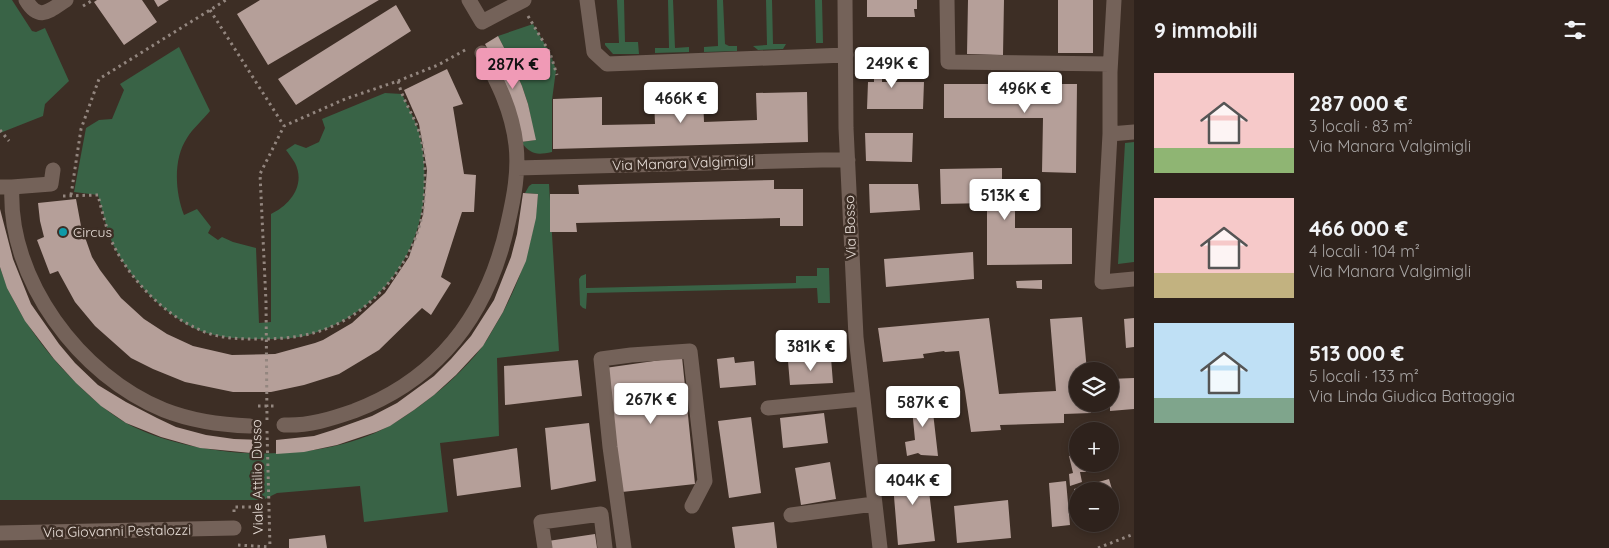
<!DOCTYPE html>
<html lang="it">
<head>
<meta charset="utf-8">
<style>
  :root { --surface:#2e221c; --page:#3a2f29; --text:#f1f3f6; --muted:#a7a4a3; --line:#493f3b; --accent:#f09ab6 }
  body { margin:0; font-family:Quicksand,sans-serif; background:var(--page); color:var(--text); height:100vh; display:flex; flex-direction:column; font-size:19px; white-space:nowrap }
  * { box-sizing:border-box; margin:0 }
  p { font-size:16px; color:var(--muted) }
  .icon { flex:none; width:28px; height:28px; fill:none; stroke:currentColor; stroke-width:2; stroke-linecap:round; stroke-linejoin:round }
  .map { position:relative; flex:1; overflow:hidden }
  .sheet { display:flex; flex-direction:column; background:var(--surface); width:475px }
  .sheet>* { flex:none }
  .fabs { position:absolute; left:1069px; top:362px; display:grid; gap:10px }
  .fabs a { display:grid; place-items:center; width:50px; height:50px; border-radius:50%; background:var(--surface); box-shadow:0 2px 8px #0003,0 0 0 1px var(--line); font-size:25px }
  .price { position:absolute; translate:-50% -42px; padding:0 11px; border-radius:5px; background:#fff; color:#222; font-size:16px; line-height:32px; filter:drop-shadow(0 1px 2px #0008) }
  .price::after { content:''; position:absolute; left:50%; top:30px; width:15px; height:11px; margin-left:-8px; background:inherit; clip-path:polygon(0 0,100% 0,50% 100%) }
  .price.on { background:var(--accent); color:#111 }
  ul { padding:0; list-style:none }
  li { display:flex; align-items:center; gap:15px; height:125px; padding:0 20px }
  li span { display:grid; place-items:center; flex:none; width:140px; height:100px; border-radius:0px; color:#555 }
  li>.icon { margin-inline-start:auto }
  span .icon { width:60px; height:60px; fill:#fffc; stroke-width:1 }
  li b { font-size:21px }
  h2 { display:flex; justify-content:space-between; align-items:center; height:60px; padding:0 20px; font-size:21px }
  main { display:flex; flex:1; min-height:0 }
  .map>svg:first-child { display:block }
</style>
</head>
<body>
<main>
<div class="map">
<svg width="1134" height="548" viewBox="0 0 1134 548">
  <rect width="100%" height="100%" fill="#3d2e25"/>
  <path fill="#396346" d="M0 0H12L32 31 36 32 45 28 69 81 45 104 43 116 0 133Z
    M617 0H624L625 42H638L639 54H613L605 45V43H619Z
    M668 0H673L675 48 689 47V52L655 53V48H669Z
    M717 0H723L725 44 729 46H737V51L704 52V47L718 46Z
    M766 0H772L773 44H786L783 49 758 50 753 46 767 45Z
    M815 0H822L823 43H816Z
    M533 24 550 53 556 70 552 100V152C537 155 531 155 521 142L535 140 528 104 522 86 512 63 498 36Z
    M179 47 210 111C203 120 193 128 187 138 173 159 175 192 184 215L197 209 211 227 208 233 218 240 222 237 233 242 256 248 259 323 271 322V214C290 205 306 185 295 163 292 158 289 154 286 150L295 144 306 148 319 142 325 128 322 119 385 93 402 94C407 105 414 117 418 129 425 150 425 174 424 196 418 261 373 316 311 334 295 339 278 339 262 339 240 339 219 338 198 330 161 313 124 273 109 235 105 222 102 208 98 195L74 192 86 128 99 120 112 119 124 90 120 84Z
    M1134 142V262L1118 264 1125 143Z
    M532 184H549L559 351 497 358 499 436 440 443 448 512 364 522 360 486 277 493 263 500H0V267C12 305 34 336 59 365 79 386 100 408 126 423 161 442 204 450 244 453 293 455 345 450 389 426 400 420 411 412 421 405 443 389 465 369 482 347 488 339 493 329 498 321 521 281 534 240 538 194L525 193 529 186Z
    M817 268H829L830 303H818L817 288 587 293 586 309 583 308 580 305 579 279 581 276 586 274V288L796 283V276H817Z"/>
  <path fill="#b59f99" d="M97 0H142L157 22 124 45 94 2Z
    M154 0H169L158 7Z
    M260 0H379L268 65 237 14Z
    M867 0H917V9H914L915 17H867Z
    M968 0H1004L1003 55 967 54Z
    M1058 0H1093V53H1058Z
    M396 5 411 31 296 105 278 79Z
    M498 36 512 63 522 86 528 104 536 140 521 142 505 83 485 44Z
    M871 51H886V71H882V82H924L923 109H867L868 82H874V71H871Z
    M447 69 463 104 453 107 464 174 476 175 474 212H462L441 277 451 283 431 315 422 308 379 350 339 374 304 385 271 392H233L185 382 153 369 131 358 95 326 75 302 58 271 50 274 37 240 44 237 40 221 38 203 76 199 81 226 92 257 100 270 121 298 144 319 167 334 193 346 232 355 275 354 315 343 323 340 352 323 385 293 409 257 423 215 427 170 419 124 404 90Z
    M944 84H1077L1076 173 1042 172 1043 118H944Z
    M807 92 808 142 553 149V99L602 97V125L655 124 654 97 703 96 704 122 757 120 756 93Z
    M865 133H913L912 162 866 161Z
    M1002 168V203H1015V228H1072V264L987 265V203L941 204 940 169Z
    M774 180V189H803V226H780V218L576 223 577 232H550V194H579L578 185Z
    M869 184H918L920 210 870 213Z
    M523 193 538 194 536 218 526 261 503 312 483 346 456 375 434 395 414 410 390 426 376 432 337 445 304 452 276 454V440L314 436 333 430 372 416 397 403 434 376 451 359 471 336 494 300 511 257 517 234Z
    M0 209 13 259 31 304 59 344 75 363 98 385 126 402 157 418 176 427 206 435 234 439 260 440 261 454 200 448 161 437 126 423 101 406 76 383 54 359 25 321 7 288 0 267Z
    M973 252 974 279 886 287 884 259Z
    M1042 280V289L1017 288 1016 281Z
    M1082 317 1087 371H1078V404H1090L1091 413 1064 414V423L1000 425 1001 430 971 432 959 351 945 352 944 351 923 354 924 358 883 362 878 328 989 318 999 394 1056 391 1050 319Z
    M1134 318V347L1126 348 1124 319Z
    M682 357 695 484 622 492 605 368Z
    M734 357 735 363 754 361 756 385 720 388 717 359Z
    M831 358 833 383 790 385 788 361Z
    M578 360 582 396 505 405 504 366Z
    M1134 378V409L1110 411V379Z
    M931 395 938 456 921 455 918 453 907 456 905 442 915 440 911 398Z
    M824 413 828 443 783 448 780 418Z
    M751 417 761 493 729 498 718 421Z
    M589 423 596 481 551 490 545 428Z
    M517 448 521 487 457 496 453 459Z
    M1110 448H1118L1117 459 1110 461Z
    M1078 455V464H1098V466H1085L1086 472H1080L1082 482 1070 486 1069 474 1073 473 1069 456Z
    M830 462 836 499 801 505 795 468Z
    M931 468 933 491H929L935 541 898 545 892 472Z
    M1109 479 1119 513 1110 515V491H1078L1077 499 1074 489Z
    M1066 481 1070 525 1052 527 1049 483Z
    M1008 500 1011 538 957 543 954 506Z
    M774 522 777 548H735L732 527Z
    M595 534 597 548H549L548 541Z
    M325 535 327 548H289V539Z"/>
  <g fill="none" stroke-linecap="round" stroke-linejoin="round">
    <path stroke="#93867f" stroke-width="3" stroke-dasharray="2.5 4" stroke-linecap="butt" d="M83 6 93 0
      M210 10 284 126
      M528 16 550 53 557 75
      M0 130 9 141
      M71 195 81 129 99 79 226 0
      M63 196 98 195C101 208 105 222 109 235 124 273 161 313 198 329 218 339 240 339 261 339 287 339 312 336 335 325 378 306 417 256 423 209 426 183 427 151 417 126 411 111 402 98 398 81
      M258 406H277
      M267 420 266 302 260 174 284 126 345 99 398 81 438 65 467 49
      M267 431 270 548
      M234 512V507H268
      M238 545 270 547
      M1098 548 1134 534"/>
    <path stroke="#746259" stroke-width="15" d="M26 0C39 22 49 11 66 0
      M469 0 482 22 524 0
      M587 0 594 52 607 64 846 55
      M845 0 846 128 856 337 880 548
      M947 0 948 62 1110 64
      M1134 132 1110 134 1102 282 1134 279
      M1110 134V72L1114 0
      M517 168 822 160H848
      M0 187H12C7 279 80 376 164 410 192 421 221 425 250 426
      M12 187 51 184 53 170
      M768 408 862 399
      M284 425C309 426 331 419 354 411 441 378 489 311 508 223 514 197 519 171 516 145 512 110 498 83 482 53
      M791 515 874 504
      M0 533 234 528
      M545 548 541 522 601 514 605 548
      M624 548 610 447 601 359 631 355 690 351 705 481 692 506"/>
  </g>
  <circle fill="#0f9aa8" stroke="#3d2e25" stroke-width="2" cx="63" cy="232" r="5"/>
  <g text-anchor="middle" stroke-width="5" stroke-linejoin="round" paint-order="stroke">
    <g font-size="14" fill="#e8ded8" stroke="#3d2e25">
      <text transform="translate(683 163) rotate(-2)" y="5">Via Manara Valgimigli</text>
      <text transform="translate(850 227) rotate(-92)" y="5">Via Bosso</text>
      <text transform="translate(257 477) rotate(-91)" y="5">Viale Attilio Dusso</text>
      <text transform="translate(117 531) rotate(-1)" y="5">Via Giovanni Pestalozzi</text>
    </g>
    <g font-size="14" fill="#e8ded8" stroke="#3d2e25" text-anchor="start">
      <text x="73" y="237">Circus</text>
    </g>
  </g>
</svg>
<div class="fabs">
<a><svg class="icon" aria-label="layers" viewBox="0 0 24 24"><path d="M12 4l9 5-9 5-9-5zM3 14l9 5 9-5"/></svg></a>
<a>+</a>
<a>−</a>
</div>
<b class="price" style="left:892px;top:89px">249K €</b>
<b class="price on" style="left:513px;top:90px">287K €</b>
<b class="price" style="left:1025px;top:114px">496K €</b>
<b class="price" style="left:681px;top:124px">466K €</b>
<b class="price" style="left:1005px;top:221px">513K €</b>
<b class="price" style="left:811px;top:372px">381K €</b>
<b class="price" style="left:651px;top:425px">267K €</b>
<b class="price" style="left:923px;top:428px">587K €</b>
<b class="price" style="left:913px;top:506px">404K €</b>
</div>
<section class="sheet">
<h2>9 immobili<svg class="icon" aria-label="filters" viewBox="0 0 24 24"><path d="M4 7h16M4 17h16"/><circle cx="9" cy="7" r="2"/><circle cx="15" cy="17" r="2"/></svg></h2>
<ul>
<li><span style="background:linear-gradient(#f6c9c9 75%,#8fb573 0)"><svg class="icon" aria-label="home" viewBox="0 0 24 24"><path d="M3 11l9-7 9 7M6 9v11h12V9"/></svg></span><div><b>287 000 €</b><p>3 locali · 83 m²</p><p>Via Manara Valgimigli</p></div></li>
<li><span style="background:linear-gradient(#f6c9c9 75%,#c2b280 0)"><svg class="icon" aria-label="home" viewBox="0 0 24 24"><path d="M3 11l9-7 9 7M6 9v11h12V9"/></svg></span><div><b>466 000 €</b><p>4 locali · 104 m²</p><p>Via Manara Valgimigli</p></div></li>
<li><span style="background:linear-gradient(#bfe0f5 75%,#7fa58c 0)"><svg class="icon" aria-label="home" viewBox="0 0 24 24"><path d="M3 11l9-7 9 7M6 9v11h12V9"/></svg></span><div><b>513 000 €</b><p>5 locali · 133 m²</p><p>Via Linda Giudica Battaggia</p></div></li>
</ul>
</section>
</main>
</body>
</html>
